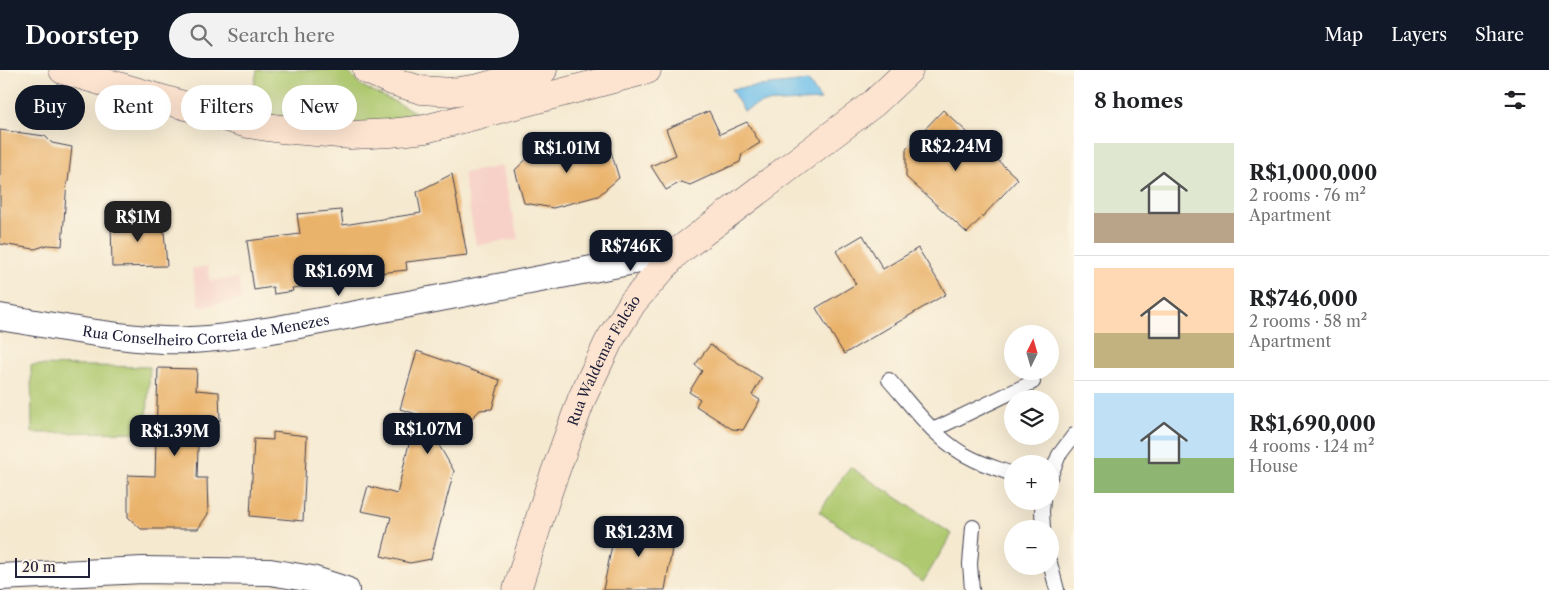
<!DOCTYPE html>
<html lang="en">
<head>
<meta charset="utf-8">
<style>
  :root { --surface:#fff; --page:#f2f2f2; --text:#202124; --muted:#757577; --line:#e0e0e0; --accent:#111827 }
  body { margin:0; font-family:"Libre Caslon Text",serif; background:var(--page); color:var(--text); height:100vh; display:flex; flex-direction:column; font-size:19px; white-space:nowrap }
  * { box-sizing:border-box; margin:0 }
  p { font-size:16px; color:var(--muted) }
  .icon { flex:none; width:28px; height:28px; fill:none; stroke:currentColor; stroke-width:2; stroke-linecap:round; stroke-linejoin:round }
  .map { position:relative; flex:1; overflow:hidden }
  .drawer { display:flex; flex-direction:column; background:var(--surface); width:475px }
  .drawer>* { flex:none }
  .top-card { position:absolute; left:15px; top:15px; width:475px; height:45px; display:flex; gap:10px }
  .needle { width:32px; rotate:5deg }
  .fabs { position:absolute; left:1004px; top:255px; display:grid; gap:10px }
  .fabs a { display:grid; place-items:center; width:55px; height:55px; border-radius:50%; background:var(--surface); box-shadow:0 5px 20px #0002; font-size:25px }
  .scale { position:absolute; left:15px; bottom:12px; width:75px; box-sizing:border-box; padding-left:5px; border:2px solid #22223b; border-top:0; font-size:14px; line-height:18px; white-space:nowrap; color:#22223b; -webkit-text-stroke:4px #fcf5e5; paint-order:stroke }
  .price { position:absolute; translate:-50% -42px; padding:0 11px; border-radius:10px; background:var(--accent); color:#fff; font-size:16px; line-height:32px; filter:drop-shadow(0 1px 2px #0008) }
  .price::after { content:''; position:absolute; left:50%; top:30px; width:15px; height:11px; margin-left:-8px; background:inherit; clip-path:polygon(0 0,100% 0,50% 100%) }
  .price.active { background:#222; color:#fff }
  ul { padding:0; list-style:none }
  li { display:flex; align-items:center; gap:15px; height:125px; padding:0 20px }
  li+li { border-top:1px solid var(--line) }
  li span { display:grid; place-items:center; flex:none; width:140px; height:100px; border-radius:0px; color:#555 }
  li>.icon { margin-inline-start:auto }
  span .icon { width:60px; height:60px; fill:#fffc; stroke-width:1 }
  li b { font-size:21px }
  h2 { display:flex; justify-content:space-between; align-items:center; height:60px; padding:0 20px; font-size:21px }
  .chip { padding:0 18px; border-radius:22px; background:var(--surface); box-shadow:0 5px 20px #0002; font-size:18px; line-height:45px }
  .chip.active { background:var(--accent); color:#fff }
  header { display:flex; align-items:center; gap:30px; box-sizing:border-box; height:70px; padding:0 25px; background:var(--accent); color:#fff }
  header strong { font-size:24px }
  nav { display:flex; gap:28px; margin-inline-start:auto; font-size:18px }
  .search { width:350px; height:45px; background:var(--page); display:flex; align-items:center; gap:12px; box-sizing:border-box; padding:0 18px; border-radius:28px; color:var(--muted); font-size:19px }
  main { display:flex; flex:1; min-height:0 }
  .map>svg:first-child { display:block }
</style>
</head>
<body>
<header>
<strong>Doorstep</strong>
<div class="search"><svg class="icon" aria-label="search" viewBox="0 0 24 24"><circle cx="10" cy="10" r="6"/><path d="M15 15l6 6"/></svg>Search here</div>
<nav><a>Map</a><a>Layers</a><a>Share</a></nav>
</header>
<main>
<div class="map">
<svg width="1074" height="520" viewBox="0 0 1074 520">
  <rect width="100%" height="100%" fill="#fcf5e5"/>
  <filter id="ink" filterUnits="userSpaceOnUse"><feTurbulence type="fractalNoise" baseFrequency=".02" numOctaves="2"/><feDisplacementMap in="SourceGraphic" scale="10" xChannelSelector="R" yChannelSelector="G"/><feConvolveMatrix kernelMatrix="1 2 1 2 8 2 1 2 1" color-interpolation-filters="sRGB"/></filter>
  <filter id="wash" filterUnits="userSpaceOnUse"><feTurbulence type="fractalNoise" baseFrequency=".0096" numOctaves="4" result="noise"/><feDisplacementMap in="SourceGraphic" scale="20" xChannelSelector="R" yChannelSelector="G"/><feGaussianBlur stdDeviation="1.12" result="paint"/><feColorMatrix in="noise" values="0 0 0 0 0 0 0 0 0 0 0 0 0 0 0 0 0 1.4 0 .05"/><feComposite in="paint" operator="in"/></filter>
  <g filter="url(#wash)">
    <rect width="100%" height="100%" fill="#f5e9d0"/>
    <path fill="#f7d1c8" d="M502 96 518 169 476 175 463 103Z
      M208 196 210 211 238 208 242 230 199 237 192 199Z"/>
    <path fill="#afc96f" stroke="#687655" d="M257 0H346L362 16 434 51 351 59 249 42Z
      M31 295 150 297 146 362 32 363Z
      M850 397 952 464 923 512 819 442Z"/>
    <path fill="#6fc0ea" stroke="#487192" d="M808 11 821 30 761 33 744 41 731 19Z"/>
    <g id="blocks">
      <path fill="#eab36c" d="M943 40 1018 109 967 163 906 107V79Z
        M709 41 720 64 747 52 760 73 742 84 740 92 690 115 681 112 666 120 651 96 676 85 666 59Z
        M0 60 45 66 52 73 72 77 68 112H67L62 176 47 175 35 179 0 174Z
        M580 69 609 75 619 108 598 126 553 138 524 133 515 100 536 80Z
        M452 104 467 185 406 192 407 200 350 206 351 211 292 218 293 221 274 224 273 217 254 220 247 171 300 164 297 144 341 140 343 155 421 143 417 122Z
        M163 149 167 196 112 197 111 151Z
        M863 165 883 199 918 178 946 224 844 284 816 238 856 214 836 181Z
        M710 275 762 308 752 325 760 330 743 360 732 359 696 336 700 329 689 322 702 301 695 295Z
        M417 281 500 310 492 339 480 340 470 350 467 361 422 346 454 401 431 489 410 493 381 486 391 447 361 441 368 416 397 424 416 344 400 339Z
        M158 298 197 299 196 320 219 322 220 351 199 350 197 408H207L208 444 198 459H141L128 447V405L155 406Z
        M273 362 307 366 303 451 250 446 254 369 273 370Z
        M617 450 675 461 665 520H603Z"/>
    </g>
  </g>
  <g filter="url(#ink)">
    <use href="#blocks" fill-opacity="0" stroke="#424051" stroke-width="1"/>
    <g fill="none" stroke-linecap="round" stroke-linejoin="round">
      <defs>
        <path id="lane" d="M889 310C914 338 938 373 973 389 985 395 999 399 1012 404
          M933 360 1033 312
          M1050 407 1059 385 1074 365
          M1043 459 1042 441 1043 431
          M1050 493 1057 520
          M972 520 970 494 973 457"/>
        <g id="street">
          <path id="s1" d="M0 247C54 256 109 267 163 270 202 272 240 265 278 259L676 183"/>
          <path d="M0 507 143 500 270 502 312 509 346 520"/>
        </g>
        <g id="secondary">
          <path d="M63 0 248 54 281 59 351 65 390 63 425 59 647 0"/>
          <path d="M367 0 392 11 421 20 452 22 479 18 543 0"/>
          <path id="s2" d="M517 520 549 419 582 328 609 271 633 232 676 183 874 33 909 0"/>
        </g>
      </defs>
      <use href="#lane" stroke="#424051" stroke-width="16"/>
      <use href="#street" stroke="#424051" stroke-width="28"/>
      <use href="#secondary" stroke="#424051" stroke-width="29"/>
      <use href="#lane" stroke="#fff" stroke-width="14"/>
      <use href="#street" stroke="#fff" stroke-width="26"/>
      <use href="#secondary" stroke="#fde4d0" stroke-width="28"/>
    </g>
  </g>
  <g text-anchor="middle" stroke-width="4.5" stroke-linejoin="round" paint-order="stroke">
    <g font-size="14" fill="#22223b" stroke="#fcf5e5">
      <text dy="5" stroke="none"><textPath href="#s1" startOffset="208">Rua Conselheiro Correia de Menezes</textPath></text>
      <text dy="5" stroke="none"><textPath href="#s2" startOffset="246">Rua Waldemar Falcão</textPath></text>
    </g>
  </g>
</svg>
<div class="fabs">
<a><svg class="needle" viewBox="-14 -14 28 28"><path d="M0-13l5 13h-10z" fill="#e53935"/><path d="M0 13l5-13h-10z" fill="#757577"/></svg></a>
<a><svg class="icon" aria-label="layers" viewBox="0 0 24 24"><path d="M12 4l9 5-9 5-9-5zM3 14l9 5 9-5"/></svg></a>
<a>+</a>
<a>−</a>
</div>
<div class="scale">20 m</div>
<b class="price" style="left:956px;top:102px">R$2.24M</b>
<b class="price" style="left:567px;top:104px">R$1.01M</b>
<b class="price active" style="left:138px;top:173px">R$1M</b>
<b class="price" style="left:631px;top:202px">R$746K</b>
<b class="price" style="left:339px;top:227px">R$1.69M</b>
<b class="price" style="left:428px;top:385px">R$1.07M</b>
<b class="price" style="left:175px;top:387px">R$1.39M</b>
<b class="price" style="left:639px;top:488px">R$1.23M</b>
<div class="top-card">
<a class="chip active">Buy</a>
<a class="chip">Rent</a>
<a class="chip">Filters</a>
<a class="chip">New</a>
</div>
</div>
<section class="drawer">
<h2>8 homes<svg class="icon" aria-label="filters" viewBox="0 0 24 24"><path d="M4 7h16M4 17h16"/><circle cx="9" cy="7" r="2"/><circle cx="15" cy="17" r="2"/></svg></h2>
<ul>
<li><span style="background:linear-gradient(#dfe7d0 70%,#b9a48a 0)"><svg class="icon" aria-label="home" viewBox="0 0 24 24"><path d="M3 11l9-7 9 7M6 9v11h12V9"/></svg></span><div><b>R$1,000,000</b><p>2 rooms · 76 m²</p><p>Apartment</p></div></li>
<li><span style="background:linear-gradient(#ffd9b3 65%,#c2b280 0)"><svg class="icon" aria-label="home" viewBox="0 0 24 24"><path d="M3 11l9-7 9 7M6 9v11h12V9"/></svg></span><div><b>R$746,000</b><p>2 rooms · 58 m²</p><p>Apartment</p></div></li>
<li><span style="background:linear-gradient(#bfe0f5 65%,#8fb573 0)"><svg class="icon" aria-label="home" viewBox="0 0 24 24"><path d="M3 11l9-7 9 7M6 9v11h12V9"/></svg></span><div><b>R$1,690,000</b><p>4 rooms · 124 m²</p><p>House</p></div></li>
</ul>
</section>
</main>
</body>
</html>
